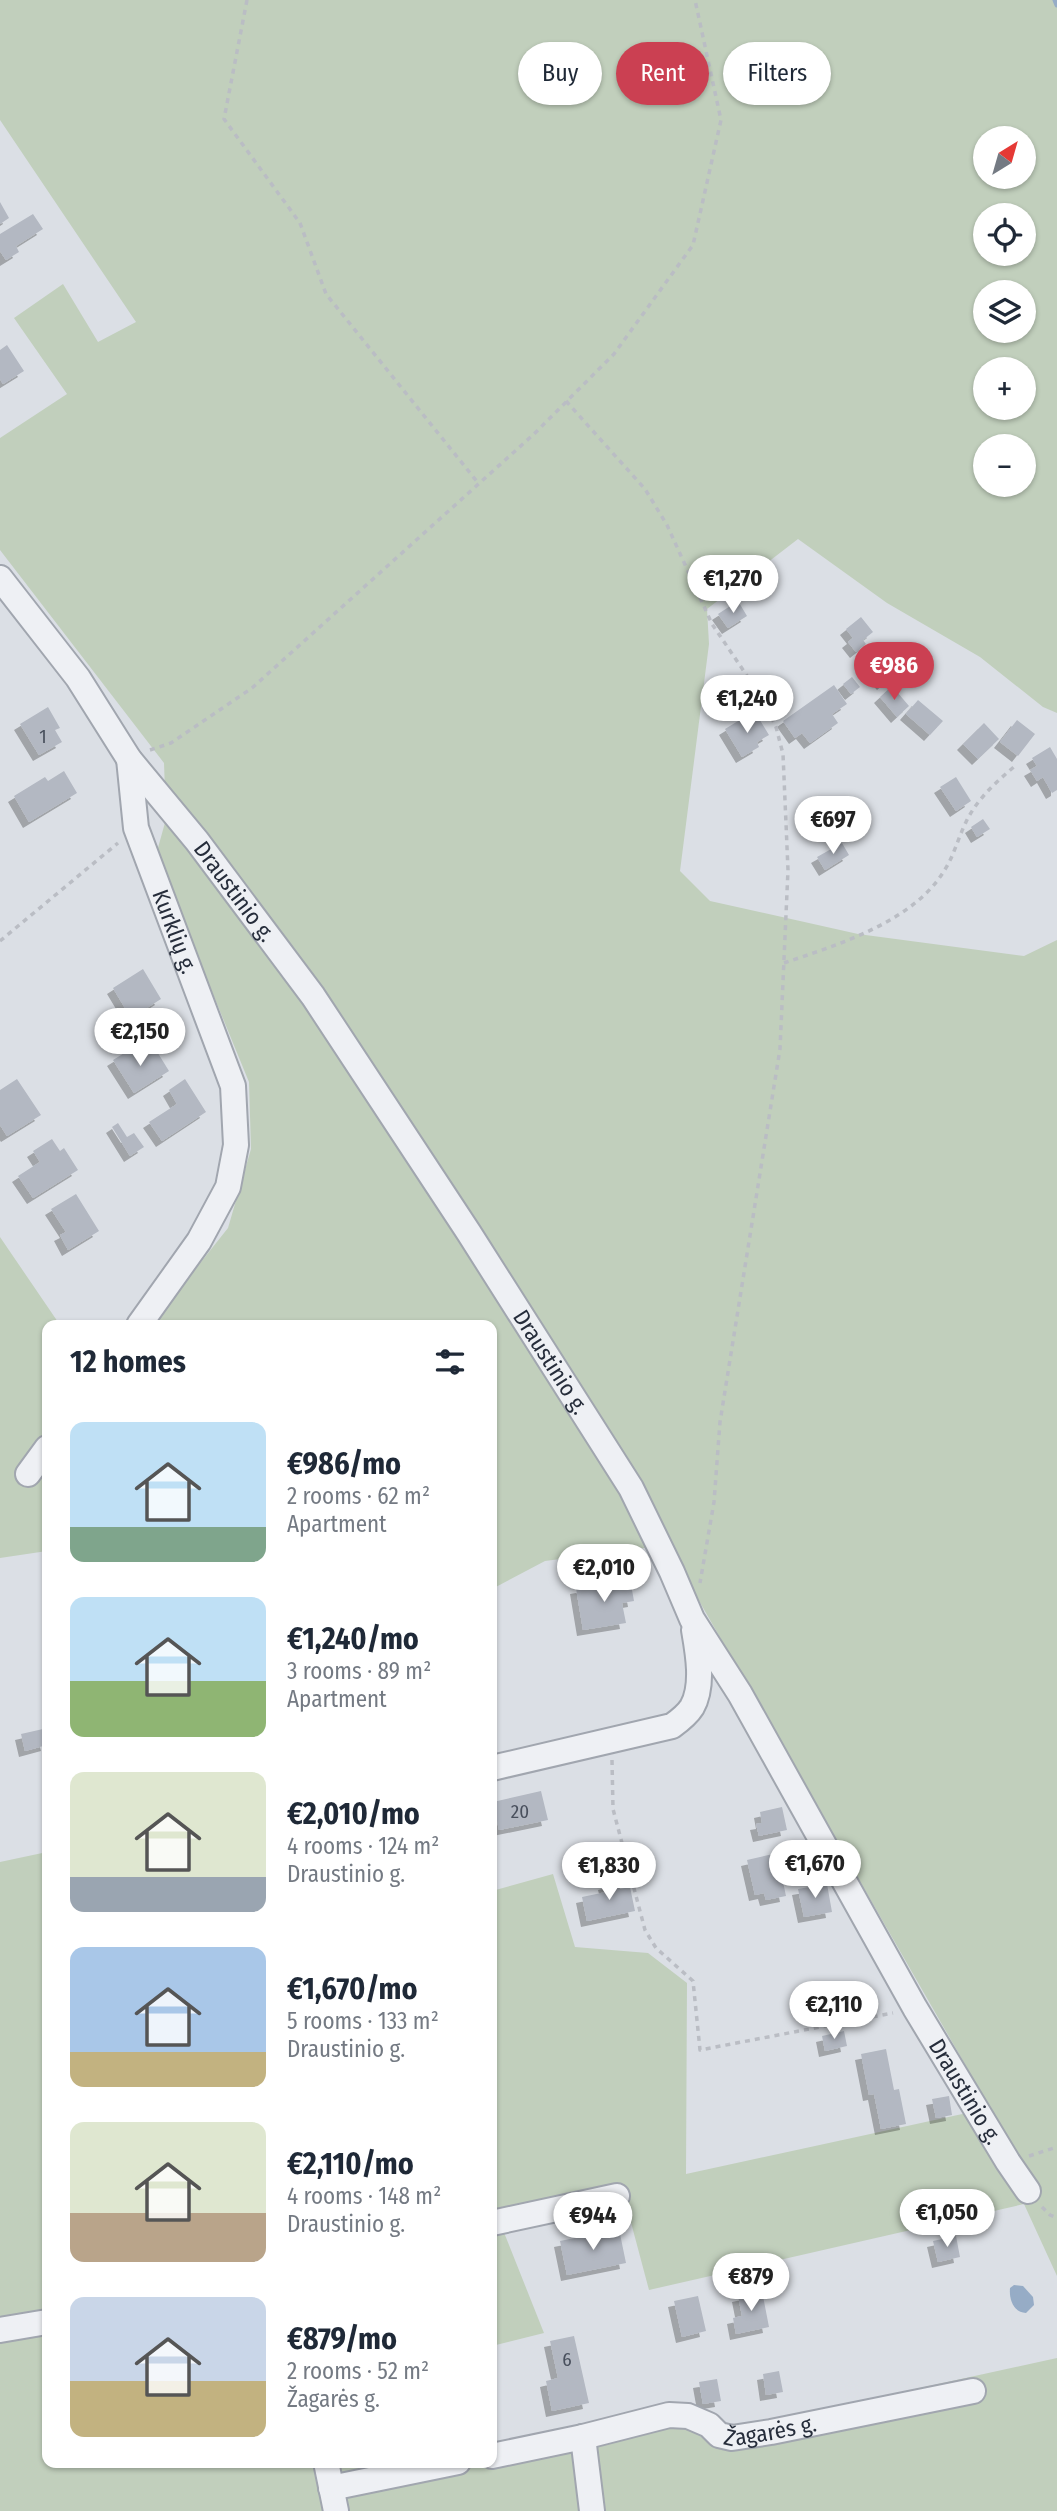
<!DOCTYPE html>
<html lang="en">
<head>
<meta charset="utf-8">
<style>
  :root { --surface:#fff; --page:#f2f2f3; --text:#1f2937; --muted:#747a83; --accent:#cb4052 }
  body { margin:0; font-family:"Fira Sans Condensed",sans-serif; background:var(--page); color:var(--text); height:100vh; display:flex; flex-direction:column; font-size:26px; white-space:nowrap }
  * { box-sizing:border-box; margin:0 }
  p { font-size:23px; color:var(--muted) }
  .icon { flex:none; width:38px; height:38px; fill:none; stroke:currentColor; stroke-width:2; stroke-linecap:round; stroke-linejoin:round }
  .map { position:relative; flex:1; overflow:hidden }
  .side { position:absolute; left:42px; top:1320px; width:455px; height:1148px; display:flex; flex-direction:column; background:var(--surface); border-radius:14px; box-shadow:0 2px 5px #0004 }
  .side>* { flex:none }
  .banner { position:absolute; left:518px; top:42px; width:434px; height:63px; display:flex; gap:14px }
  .needle { width:46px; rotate:37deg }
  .controls { position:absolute; left:973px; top:126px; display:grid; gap:14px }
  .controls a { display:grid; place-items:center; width:63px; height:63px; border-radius:50%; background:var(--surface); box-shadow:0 2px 5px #0004; font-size:35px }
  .price { position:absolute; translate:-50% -60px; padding:0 16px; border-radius:24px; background:#fff; color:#222; font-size:23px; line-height:46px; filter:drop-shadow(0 2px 4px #0008) }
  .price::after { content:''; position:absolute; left:50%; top:42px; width:21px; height:16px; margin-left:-10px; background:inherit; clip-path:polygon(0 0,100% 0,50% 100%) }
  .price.selected { background:var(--accent); color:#fff }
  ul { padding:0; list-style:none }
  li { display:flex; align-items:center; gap:21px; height:175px; padding:0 28px }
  li span { display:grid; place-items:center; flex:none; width:196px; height:140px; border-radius:14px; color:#555 }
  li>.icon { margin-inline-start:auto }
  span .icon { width:84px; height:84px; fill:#fffc; stroke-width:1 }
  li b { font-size:30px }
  h2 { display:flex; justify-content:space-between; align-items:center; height:84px; padding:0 28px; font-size:30px }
  .tag { padding:0 24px; border-radius:32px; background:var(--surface); box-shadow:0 2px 5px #0004; font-size:24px; line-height:63px }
  .tag.selected { background:var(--accent); color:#fff }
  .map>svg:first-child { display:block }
</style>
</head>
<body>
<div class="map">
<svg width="1057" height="2511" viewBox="0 0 1057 2511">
  <defs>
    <filter id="shadow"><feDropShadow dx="-6" dy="6" stdDeviation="0" flood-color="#0004"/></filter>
  </defs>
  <rect width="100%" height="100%" fill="#dbdfe5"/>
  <path fill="#c1cfbc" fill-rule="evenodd" d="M0 0H1057V713L1043 707 980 657 887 603 798 539 707 609 709 644 680 871 710 901 858 934 1024 956 1057 940V2276L1024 2204 649 2290 625 2200 501 2225 544 2333 492 2346V1891L553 1874 575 1947 648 1953 687 1983 686 2174 990 2108 667 1545 545 1561 492 1589V1325H151L228 1228 251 1149 249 1082 156 855 166 819 164 763 0 550V438L67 394 14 318 63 284 98 342 136 322 0 120ZM985 138H1024V177H985ZM985 215H1024V254H985ZM985 292H1024V331H985ZM985 369H1024V408H985ZM985 446H1024V485H985Z
    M0 1237 60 1325H47V1551L0 1558Z
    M47 1852V2462H492L670 2406 732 2429 1057 2358V2511H0V1862Z"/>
  <path fill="#96acc6" d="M1014 2285 1023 2286 1033 2297 1034 2305 1026 2313C1013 2312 1009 2299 1010 2288Z"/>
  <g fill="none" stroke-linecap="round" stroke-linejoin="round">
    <path stroke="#96acc6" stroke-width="5" d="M1055 0 1057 5"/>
  </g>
  <path fill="#b3b8c2" filter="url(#shadow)" d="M0 202 9 218 0 224Z
    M33 214 43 229 16 246 19 252 6 260 0 251V234Z
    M7 345 24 371 3 384 0 379V350Z
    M738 601 747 616 728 628 718 614Z
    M861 617 873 632 863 640 866 644 856 652 848 642 853 638 846 629Z
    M888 644 906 664 883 684 865 664Z
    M852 677 860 687 851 694 843 684Z
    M834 685 847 704 832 714 838 723 810 743 802 733 795 738 783 721Z
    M892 686 909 706 897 717 880 697Z
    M918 700 943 721 930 735 906 714Z
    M48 707 60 728 55 730 62 742 39 755 20 724Z
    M758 717 769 735 757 742 759 747 742 757 725 729 743 718 746 724Z
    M1017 720 1035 734 1018 756 1000 742Z
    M984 723 999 739 978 759 963 744Z
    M1050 747 1057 759V790L1052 793 1043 777 1037 781 1030 770 1037 766 1032 758Z
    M64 771 77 793 29 822 14 796 45 777 48 781Z
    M956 777 971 801 956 811 940 787Z
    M983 819 990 829 977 837 971 827Z
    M842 843 849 855 825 870 817 857Z
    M143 969 161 999 131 1018 113 988Z
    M134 1047 141 1059 156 1050 169 1071 134 1093 113 1060Z
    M17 1079 41 1115 7 1136 0 1125V1090Z
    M185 1079 206 1112 162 1141 149 1122 177 1104 169 1090Z
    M118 1123 127 1137 134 1133 144 1147 130 1156 112 1127Z
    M52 1139 60 1151 64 1148 78 1170 33 1198 18 1176 40 1162 33 1151Z
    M76 1194 99 1231 68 1250 60 1235 66 1232 51 1209Z
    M630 1579 634 1601 622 1603 626 1623 583 1630 576 1588Z
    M43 1729 47 1745 25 1751 21 1734Z
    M541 1791 548 1820 499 1830 493 1802Z
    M782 1807 787 1830 759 1836 756 1824 762 1823 760 1812Z
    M777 1853 786 1896 766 1900 764 1893 755 1895 747 1860Z
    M618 1881 620 1889 630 1887 635 1911 587 1921 582 1897 606 1892 604 1884Z
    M827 1884 832 1912 804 1917 798 1889Z
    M844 2031 847 2046 825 2051 822 2036Z
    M886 2049 894 2090 899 2089 906 2124 881 2129 874 2094 869 2095 861 2054Z
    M949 2096 952 2115 936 2118 932 2099Z
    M619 2229 626 2263 567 2275 560 2241Z
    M956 2236 960 2257 938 2262 933 2241Z
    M762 2291 769 2327 736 2334 733 2318 742 2316 738 2296Z
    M698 2296 706 2331 682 2337 674 2301Z
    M574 2336 589 2403 552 2411 546 2381 558 2378 550 2341Z
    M779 2371 783 2392 766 2395 763 2374Z
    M717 2379 721 2401 703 2404 699 2382Z"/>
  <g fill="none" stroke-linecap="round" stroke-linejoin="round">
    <defs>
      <g id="minor">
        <path id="s1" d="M0 578 78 678 129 759 197 841 313 996 469 1233 631 1488 672 1572 692 1619 740 1694 915 2008 1008 2162 1028 2191"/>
        <path id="s2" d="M129 759 136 828 233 1086 236 1145 228 1187 199 1241 139 1325"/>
        <path d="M28 1474 47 1448"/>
        <path d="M492 1768 672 1726C679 1721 687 1715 692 1707 704 1686 698 1653 694 1630"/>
        <path d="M492 2223 617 2196"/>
        <path d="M0 2330 47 2322"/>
        <path d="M583 2437 592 2511"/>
        <path id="s3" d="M492 2456 583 2437 669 2415 688 2416 709 2425 719 2435 732 2438 771 2432 973 2391"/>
        <path d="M326 2462 336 2511"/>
        <path d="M331 2488 458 2462"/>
      </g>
    </defs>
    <use href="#minor" stroke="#a1a6af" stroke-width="28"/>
    <path stroke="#babdc4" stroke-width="3.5" stroke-dasharray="5 5" stroke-linecap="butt" d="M247 0 224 119 300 223 326 294 479 484
      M566 401 645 489 667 525 712 624 764 701 776 727 783 754 788 870 780 1049 720 1422 714 1502 700 1583
      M150 750 171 743 252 688 534 434 614 354 693 245 721 120 695 0
      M0 941 118 843
      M784 963C837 945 913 922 944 871 954 856 958 838 966 822 977 799 996 782 1015 766
      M612 1760 613 1809 645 1930 656 1948 693 1981 700 2050 893 2013
      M1029 2156 1057 2147
      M1042 2207 1050 2215 1057 2218"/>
    <use href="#minor" stroke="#eef0f4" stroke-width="24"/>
  </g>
  <g text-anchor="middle" stroke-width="5" stroke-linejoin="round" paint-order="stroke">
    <g font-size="19" fill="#49505d">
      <text x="43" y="743">1</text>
      <text x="520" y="1818">20</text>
      <text x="567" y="2366">6</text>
    </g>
    <g font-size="23" fill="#262d3b" stroke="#eaeef3">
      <text dy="8" stroke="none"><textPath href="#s1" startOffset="392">Draustinio g.</textPath></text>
      <text dy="8" stroke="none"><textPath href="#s2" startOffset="180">Kurklių g.</textPath></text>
      <text dy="8" stroke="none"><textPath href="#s1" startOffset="959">Draustinio g.</textPath></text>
      <text dy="8" stroke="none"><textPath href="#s1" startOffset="1799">Draustinio g.</textPath></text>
      <text dy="8" stroke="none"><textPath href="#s3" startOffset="290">Žagarės g.</textPath></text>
    </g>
  </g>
</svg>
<div class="controls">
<a><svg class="needle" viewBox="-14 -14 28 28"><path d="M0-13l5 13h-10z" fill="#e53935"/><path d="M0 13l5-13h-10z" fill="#747a83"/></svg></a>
<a><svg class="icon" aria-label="locate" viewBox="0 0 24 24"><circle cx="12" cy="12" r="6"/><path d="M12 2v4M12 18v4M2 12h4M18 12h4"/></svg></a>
<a><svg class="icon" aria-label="layers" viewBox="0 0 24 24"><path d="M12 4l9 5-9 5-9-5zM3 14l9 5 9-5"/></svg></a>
<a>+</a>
<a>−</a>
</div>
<b class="price" style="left:733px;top:615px">€1,270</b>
<b class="price selected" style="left:894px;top:702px">€986</b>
<b class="price" style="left:747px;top:735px">€1,240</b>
<b class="price" style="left:833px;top:856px">€697</b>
<b class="price" style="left:140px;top:1068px">€2,150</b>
<b class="price" style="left:604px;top:1604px">€2,010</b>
<b class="price" style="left:815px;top:1900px">€1,670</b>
<b class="price" style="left:609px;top:1902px">€1,830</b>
<b class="price" style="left:834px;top:2041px">€2,110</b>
<b class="price" style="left:947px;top:2249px">€1,050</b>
<b class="price" style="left:593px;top:2252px">€944</b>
<b class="price" style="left:751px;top:2313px">€879</b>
<div class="banner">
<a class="tag">Buy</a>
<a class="tag selected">Rent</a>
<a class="tag">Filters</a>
</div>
<section class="side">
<h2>12 homes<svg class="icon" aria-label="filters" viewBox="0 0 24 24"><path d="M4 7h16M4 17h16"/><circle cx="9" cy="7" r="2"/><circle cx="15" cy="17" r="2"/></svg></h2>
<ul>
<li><span style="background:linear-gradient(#bfe0f5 75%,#7fa58c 0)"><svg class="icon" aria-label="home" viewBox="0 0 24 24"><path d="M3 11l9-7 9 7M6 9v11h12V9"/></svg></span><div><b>€986/mo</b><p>2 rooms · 62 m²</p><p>Apartment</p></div></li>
<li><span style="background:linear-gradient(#bfe0f5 60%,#8fb573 0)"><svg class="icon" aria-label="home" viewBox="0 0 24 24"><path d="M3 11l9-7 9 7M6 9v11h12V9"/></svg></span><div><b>€1,240/mo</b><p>3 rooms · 89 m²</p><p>Apartment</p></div></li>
<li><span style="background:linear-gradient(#dfe7d0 75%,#9aa5b1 0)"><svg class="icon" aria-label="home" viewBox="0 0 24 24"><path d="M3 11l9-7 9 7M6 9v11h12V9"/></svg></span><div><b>€2,010/mo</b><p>4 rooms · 124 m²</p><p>Draustinio g.</p></div></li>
<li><span style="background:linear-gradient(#a9c7e8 75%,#c2b280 0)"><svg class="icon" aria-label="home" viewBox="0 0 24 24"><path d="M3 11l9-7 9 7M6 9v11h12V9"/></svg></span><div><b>€1,670/mo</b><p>5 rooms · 133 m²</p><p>Draustinio g.</p></div></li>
<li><span style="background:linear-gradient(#dfe7d0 65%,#b9a48a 0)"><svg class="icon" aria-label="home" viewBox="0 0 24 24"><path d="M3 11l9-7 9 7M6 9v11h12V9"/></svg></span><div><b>€2,110/mo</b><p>4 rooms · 148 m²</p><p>Draustinio g.</p></div></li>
<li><span style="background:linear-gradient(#c9d6e8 60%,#c2b280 0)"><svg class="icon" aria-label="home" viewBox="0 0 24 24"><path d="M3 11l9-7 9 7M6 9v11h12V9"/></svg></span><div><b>€879/mo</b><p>2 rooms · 52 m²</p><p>Žagarės g.</p></div></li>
</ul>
</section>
</div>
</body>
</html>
